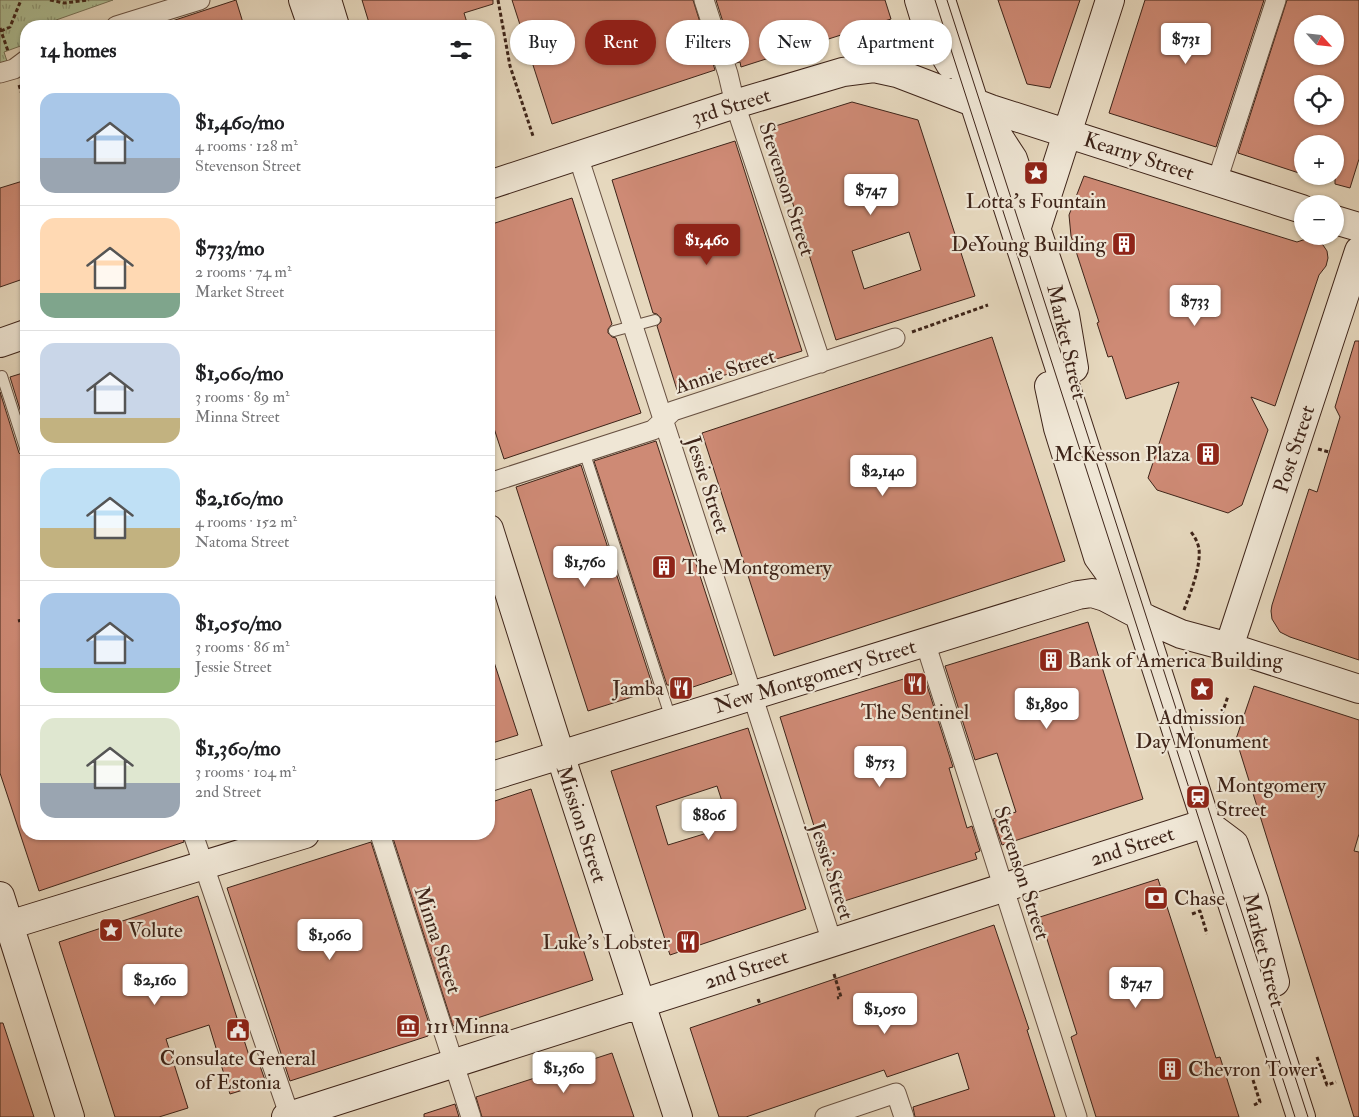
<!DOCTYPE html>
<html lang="en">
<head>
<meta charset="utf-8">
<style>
  :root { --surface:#fff; --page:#f6f6f6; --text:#202124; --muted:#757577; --line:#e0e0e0; --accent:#8f2418 }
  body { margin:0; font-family:"IM FELL Double Pica",serif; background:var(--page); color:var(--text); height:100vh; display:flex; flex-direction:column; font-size:19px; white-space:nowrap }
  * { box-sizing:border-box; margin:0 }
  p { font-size:16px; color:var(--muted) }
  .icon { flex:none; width:28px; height:28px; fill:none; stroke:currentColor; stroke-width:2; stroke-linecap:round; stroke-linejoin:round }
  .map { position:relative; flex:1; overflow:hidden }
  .sheet { position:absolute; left:20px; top:20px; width:475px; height:820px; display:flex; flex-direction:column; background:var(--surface); border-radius:20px; box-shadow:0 1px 4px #0004 }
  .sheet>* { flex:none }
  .guide { position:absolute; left:510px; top:20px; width:475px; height:45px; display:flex; gap:10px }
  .needle { width:32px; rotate:117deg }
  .controls { position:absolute; left:1294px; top:15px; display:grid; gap:10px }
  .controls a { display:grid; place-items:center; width:50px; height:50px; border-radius:50%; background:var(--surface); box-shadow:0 1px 4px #0004; font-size:25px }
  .price { position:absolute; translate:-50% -42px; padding:0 11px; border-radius:5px; background:#fff; color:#222; font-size:16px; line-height:32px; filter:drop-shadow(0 1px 2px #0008) }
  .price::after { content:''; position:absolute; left:50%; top:30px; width:15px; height:11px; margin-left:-8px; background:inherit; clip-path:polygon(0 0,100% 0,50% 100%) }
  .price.on { background:var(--accent); color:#fff }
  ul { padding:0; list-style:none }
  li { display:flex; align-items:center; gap:15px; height:125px; padding:0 20px }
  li+li { border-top:1px solid var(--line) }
  li span { display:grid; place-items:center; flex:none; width:140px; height:100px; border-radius:15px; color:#555 }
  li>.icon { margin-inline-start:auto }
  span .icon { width:60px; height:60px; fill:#fffc; stroke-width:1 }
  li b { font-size:21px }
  h2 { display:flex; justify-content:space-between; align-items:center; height:60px; padding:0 20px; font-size:21px }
  .pill { padding:0 18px; border-radius:22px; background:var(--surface); box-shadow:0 1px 4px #0004; font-size:18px; line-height:45px }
  .pill.on { background:var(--accent); color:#fff }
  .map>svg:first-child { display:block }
</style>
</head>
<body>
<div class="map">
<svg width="1359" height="1117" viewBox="0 0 1359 1117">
  <defs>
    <pattern id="park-tufts" width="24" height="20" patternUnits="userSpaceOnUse" patternTransform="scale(1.25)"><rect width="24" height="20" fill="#aec096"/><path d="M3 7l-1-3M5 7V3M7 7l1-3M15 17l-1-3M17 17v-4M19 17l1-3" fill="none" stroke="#8f9c7a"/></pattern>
  </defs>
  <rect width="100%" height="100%" fill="#e6d8be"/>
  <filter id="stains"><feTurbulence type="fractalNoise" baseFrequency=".004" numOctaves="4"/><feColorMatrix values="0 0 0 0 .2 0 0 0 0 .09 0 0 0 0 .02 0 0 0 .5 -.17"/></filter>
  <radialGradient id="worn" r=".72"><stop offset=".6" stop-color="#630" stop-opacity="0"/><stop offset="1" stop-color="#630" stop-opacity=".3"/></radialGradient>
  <path fill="url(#park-tufts)" stroke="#767258" d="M0 0H113L39 26H26V44L4 52 8 64 0 67Z"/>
  <path fill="#ce8a75" stroke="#3e2419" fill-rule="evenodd" d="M236 0 244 26H166V23Z
    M362 0H493V4L464 13 468 26H370Z
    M512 0H693L715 70 552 124Z
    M716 0H885L891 19 741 67 740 62 736 63Z
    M998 0H1080L1050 88 1027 84Z
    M1145 0H1264L1216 147 1109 113Z
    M1287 0H1359V159L1350 188 1335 184V144H1302V174L1238 153ZM1302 24H1335V56H1302ZM1302 84H1335V116H1302Z
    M852 102 918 120 975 296 836 340 769 128ZM909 232 921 270 864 289 852 251Z
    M735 141 802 351 677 390 657 326 661 322V318L657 314 653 313 612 180Z
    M1084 176 1297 242 1309 238 1317 240 1323 245 1327 251 1328 258 1326 266 1319 275 1275 406 1251 397 1268 430 1242 505 1228 513 1157 490 1148 478 1179 382 1126 399 1112 356 1108 357 1097 323 1099 322 1071 236 1069 215Z
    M26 180V278L0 287V188Z
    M572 198 612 324 608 329V333L612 337 616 338 641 413 504 459 489 413V225Z
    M992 337 1065 561 774 656 702 433Z
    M1355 341H1359V660L1290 637 1280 632 1272 619 1271 611 1272 605 1309 489 1317 492 1340 417 1335 407Z
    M26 372V429L10 377Z
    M0 392 19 453 22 456 26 458V834H182L184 842 39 891 0 773Z
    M656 441 732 674 672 694 669 685H667L594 461Z
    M581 465 654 690 588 711 516 487Z
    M1088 622 1143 799 1002 845 993 819 1016 812 997 753 975 760 945 666Z
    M492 656 518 735 489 744V657Z
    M923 673 953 767 949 768 967 828 972 826 980 851 975 853 977 859 838 903 780 717Z
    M1254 686 1359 720V834L1354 851 1359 852V1117H1354L1236 739Z
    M748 728 806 909 670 955 611 771ZM717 786 730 826 668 845 656 806Z
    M531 789 593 980 453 1026 392 835 489 834V803Z
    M371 842 432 1033 428 1034V1036L290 1081 227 888Z
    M1158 879 1216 1058 1220 1057 1239 1117H1096L1071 1037 1077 1034 1040 917Z
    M198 896 252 1065 259 1063 266 1083 230 1094 209 1025 166 1039 188 1108 159 1117H115L59 942Z
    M994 925 1029 1029 1027 1030 1055 1117H915L913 1107 969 1089 958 1053 887 1077 884 1070 746 1117H719L690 1028Z
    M0 1023H3L34 1117H0Z
    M612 1053 634 1117H482L476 1097Z
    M455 1104 459 1117H424V1114Z"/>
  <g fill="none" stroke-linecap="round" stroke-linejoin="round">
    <defs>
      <path id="lane" d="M614 331 655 320
        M2 376 26 451
        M584 451 671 719"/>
      <path id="street" d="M704 0 728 74 735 104 821 363
        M116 26 200 0
        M0 73 14 69 26 60
        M578 156 832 942
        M1217 181 1276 0
        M489 483 653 430 673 411 895 338
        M925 642 1077 1117
        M193 834 290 1117
        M380 834 471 1117
        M825 1117 896 1093 904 1117"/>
      <path id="secondary" d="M303 0 312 26
        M327 0 335 26
        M919 0 926 23 950 64
        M941 0 1301 1117
        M1000 139 1013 159 1065 315 1074 368
        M489 185 735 104 843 72 874 68 897 73 991 109 1302 209
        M1335 220 1359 227
        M1036 230 1110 0
        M0 343 26 334
        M1049 386 1058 428 1098 557 1124 593
        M489 529 567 776 678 1117
        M1229 647 1359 251
        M489 777 1078 595 1092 593 1105 597 1147 619 1181 634 1229 647 1359 689
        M1206 823 1234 844 1254 901 1275 982
        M0 896 70 1117
        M9 925 305 834
        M286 1117 1206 823"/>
    </defs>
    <use href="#lane" stroke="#685142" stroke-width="12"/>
    <use href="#street" stroke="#685142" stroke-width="21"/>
    <use href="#secondary" stroke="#3e2419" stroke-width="30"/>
    <path stroke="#3e2419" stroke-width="3" stroke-dasharray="4 2.5" stroke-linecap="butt" d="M50 0 64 3 89 0
      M498 0 510 66 533 136
      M0 28 8 51
      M1 31 10 27 21 0
      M19 85 26 107
      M912 332 988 305
      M1318 449 1329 452
      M1184 610C1190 594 1201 567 1199 549 1198 543 1195 537 1191 532
      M18 621 26 619
      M1220 720 1228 696
      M1192 914 1200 911 1207 934
      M834 974 841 997 837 998
      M758 999 760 1004
      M1317 1057 1327 1085 1336 1082
      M1253 1080 1260 1102 1254 1105"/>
    <use href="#lane" stroke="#efe6d5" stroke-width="10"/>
    <use href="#street" stroke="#efe6d5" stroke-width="19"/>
    <use href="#secondary" stroke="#efe6d5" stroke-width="28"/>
    <path stroke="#3e2419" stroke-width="1" d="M935 0 1295 1117
      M947 0 1308 1117"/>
  </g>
  <defs>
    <symbol id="sight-square" viewBox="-11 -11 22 22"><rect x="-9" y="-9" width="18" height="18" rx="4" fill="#8f2418" stroke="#efe6d5"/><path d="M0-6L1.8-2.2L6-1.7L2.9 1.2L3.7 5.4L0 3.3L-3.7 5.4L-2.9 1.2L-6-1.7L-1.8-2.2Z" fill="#fff"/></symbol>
    <symbol id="building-square" viewBox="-11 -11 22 22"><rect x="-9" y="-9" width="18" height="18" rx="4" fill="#8f2418" stroke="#efe6d5"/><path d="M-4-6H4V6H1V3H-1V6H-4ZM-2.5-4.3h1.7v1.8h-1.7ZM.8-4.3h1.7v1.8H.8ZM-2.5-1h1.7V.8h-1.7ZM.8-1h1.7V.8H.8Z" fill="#fff"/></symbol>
    <symbol id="restaurant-square" viewBox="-11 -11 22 22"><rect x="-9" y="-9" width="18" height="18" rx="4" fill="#8f2418" stroke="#efe6d5"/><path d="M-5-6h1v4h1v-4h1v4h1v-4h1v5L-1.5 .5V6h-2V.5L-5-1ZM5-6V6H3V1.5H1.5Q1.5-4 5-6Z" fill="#fff"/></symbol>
    <symbol id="station-square" viewBox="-11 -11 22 22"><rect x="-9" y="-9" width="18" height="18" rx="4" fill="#8f2418" stroke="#efe6d5"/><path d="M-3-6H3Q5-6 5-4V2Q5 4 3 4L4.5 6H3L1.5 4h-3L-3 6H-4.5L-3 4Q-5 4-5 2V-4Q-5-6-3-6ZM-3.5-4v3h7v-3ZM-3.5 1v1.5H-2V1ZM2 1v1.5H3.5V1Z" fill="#fff"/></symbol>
    <symbol id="bank-square" viewBox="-11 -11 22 22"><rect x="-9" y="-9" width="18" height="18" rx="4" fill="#8f2418" stroke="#efe6d5"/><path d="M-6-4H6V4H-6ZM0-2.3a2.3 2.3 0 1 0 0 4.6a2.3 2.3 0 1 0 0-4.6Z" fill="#fff"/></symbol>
    <symbol id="museum-square" viewBox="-11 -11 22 22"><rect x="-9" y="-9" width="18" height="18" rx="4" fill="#8f2418" stroke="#efe6d5"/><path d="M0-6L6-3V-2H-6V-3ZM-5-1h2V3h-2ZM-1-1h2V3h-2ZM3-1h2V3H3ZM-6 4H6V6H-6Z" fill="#fff"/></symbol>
    <symbol id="civic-square" viewBox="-11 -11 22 22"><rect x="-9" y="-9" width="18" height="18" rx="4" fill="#8f2418" stroke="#efe6d5"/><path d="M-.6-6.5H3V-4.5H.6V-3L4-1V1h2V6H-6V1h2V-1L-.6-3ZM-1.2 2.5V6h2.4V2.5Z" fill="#fff"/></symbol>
  </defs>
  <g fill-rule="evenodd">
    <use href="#sight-square" x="1022" y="159" width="28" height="28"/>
    <use href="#building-square" x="1110" y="230" width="28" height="28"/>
    <use href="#building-square" x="1194" y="440" width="28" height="28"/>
    <use href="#building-square" x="650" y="553" width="28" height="28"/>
    <use href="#building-square" x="1037" y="646" width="28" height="28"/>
    <use href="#restaurant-square" x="901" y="670" width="28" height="28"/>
    <use href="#restaurant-square" x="667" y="674" width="28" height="28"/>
    <use href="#sight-square" x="1188" y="675" width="28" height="28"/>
    <use href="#station-square" x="1184" y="783" width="28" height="28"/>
    <use href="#bank-square" x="1142" y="884" width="28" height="28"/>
    <use href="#sight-square" x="97" y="916" width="28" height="28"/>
    <use href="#restaurant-square" x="674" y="928" width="28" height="28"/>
    <use href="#museum-square" x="394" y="1012" width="28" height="28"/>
    <use href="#civic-square" x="224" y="1016" width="28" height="28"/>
    <use href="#building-square" x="1156" y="1055" width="28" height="28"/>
  </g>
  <g text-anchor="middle" stroke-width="4.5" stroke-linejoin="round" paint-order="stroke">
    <g font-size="21" fill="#3e2419" stroke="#efe6d5">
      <text transform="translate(731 106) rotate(-17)" y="7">3rd Street</text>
      <text transform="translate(1139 156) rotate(18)" y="7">Kearny Street</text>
      <text transform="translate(787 189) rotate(72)" y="7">Stevenson Street</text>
      <text transform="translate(1067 342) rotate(77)" y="7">Market Street</text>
      <text transform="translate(725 371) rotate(-18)" y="7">Annie Street</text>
      <text transform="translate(1294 449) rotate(-72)" y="7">Post Street</text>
      <text transform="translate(708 485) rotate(72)" y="7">Jessie Street</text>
      <text transform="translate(815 676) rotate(-17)" y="7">New Montgomery Street</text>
      <text transform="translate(582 824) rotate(72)" y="7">Mission Street</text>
      <text transform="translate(1132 846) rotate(-18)" y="7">2nd Street</text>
      <text transform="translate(832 871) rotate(72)" y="7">Jessie Street</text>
      <text transform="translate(1022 873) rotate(72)" y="7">Stevenson Street</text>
      <text transform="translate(438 940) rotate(72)" y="7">Minna Street</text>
      <text transform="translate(1264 950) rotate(76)" y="7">Market Street</text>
      <text transform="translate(746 969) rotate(-18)" y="7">2nd Street</text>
    </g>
    <g font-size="21" fill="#3e2419" stroke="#efe6d5" text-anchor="start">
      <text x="1036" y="208" text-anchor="middle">Lotta's Fountain</text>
      <text x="1106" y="251" text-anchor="end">DeYoung Building</text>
      <text x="1190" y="461" text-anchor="end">McKesson Plaza</text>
      <text x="682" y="574">The Montgomery</text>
      <text x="1068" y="667">Bank of America Building</text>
      <text x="664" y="695" text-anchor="end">Jamba</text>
      <text x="915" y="719" text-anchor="middle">The Sentinel</text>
      <text x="1202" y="724" text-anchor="middle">Admission<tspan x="1202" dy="24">Day Monument</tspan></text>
      <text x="1216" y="792">Montgomery<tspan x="1216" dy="24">Street</tspan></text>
      <text x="1174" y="905">Chase</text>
      <text x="128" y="937">Volute</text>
      <text x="670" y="949" text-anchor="end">Luke’s Lobster</text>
      <text x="426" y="1033">111 Minna</text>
      <text x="238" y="1065" text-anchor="middle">Consulate General<tspan x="238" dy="24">of Estonia</tspan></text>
      <text x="1188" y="1076">Chevron Tower</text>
    </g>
  </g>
  <rect width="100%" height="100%" filter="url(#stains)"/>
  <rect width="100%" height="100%" fill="url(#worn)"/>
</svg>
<div class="controls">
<a><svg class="needle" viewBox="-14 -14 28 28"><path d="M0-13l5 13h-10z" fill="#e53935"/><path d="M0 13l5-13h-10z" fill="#757577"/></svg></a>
<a><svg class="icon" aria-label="locate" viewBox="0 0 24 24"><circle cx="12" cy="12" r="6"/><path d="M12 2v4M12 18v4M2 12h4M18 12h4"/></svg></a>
<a>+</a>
<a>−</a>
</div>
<b class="price" style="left:1186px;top:65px">$731</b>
<b class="price" style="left:871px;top:216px">$747</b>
<b class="price on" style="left:707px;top:266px">$1,460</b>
<b class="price" style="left:1195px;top:327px">$733</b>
<b class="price" style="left:883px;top:497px">$2,140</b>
<b class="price" style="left:585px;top:588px">$1,760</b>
<b class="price" style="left:1047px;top:730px">$1,890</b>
<b class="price" style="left:880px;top:788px">$753</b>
<b class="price" style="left:709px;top:841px">$806</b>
<b class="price" style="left:330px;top:961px">$1,060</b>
<b class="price" style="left:155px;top:1006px">$2,160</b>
<b class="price" style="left:1136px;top:1009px">$747</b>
<b class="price" style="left:885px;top:1035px">$1,050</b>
<b class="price" style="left:564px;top:1094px">$1,360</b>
<div class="guide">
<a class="pill">Buy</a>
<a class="pill on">Rent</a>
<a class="pill">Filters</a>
<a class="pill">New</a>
<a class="pill">Apartment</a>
</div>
<section class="sheet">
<h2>14 homes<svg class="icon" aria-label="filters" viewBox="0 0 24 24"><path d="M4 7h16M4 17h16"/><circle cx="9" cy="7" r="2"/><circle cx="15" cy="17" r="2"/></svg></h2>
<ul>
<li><span style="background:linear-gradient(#a9c7e8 65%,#9aa5b1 0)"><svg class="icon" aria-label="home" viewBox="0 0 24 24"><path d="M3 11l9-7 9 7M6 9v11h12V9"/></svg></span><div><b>$1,460/mo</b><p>4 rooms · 128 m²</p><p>Stevenson Street</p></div></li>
<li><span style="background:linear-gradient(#ffd9b3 75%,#7fa58c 0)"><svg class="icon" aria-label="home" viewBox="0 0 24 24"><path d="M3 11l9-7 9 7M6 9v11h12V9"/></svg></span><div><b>$733/mo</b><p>2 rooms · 74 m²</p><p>Market Street</p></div></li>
<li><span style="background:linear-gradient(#c9d6e8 75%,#c2b280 0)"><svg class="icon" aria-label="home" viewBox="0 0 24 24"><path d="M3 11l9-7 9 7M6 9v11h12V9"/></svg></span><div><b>$1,060/mo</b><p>3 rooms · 89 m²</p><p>Minna Street</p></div></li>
<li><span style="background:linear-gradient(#bfe0f5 60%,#c2b280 0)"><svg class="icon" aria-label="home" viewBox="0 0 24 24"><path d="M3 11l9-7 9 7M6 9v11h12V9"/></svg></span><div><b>$2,160/mo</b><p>4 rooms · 152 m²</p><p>Natoma Street</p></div></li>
<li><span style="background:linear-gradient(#a9c7e8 75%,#8fb573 0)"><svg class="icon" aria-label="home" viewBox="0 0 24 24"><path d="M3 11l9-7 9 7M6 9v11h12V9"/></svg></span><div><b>$1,050/mo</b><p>3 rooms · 86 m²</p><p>Jessie Street</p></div></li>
<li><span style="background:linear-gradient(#dfe7d0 65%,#9aa5b1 0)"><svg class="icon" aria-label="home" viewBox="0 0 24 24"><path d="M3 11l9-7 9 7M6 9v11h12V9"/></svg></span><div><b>$1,360/mo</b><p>3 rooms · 104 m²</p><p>2nd Street</p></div></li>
</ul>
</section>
</div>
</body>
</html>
